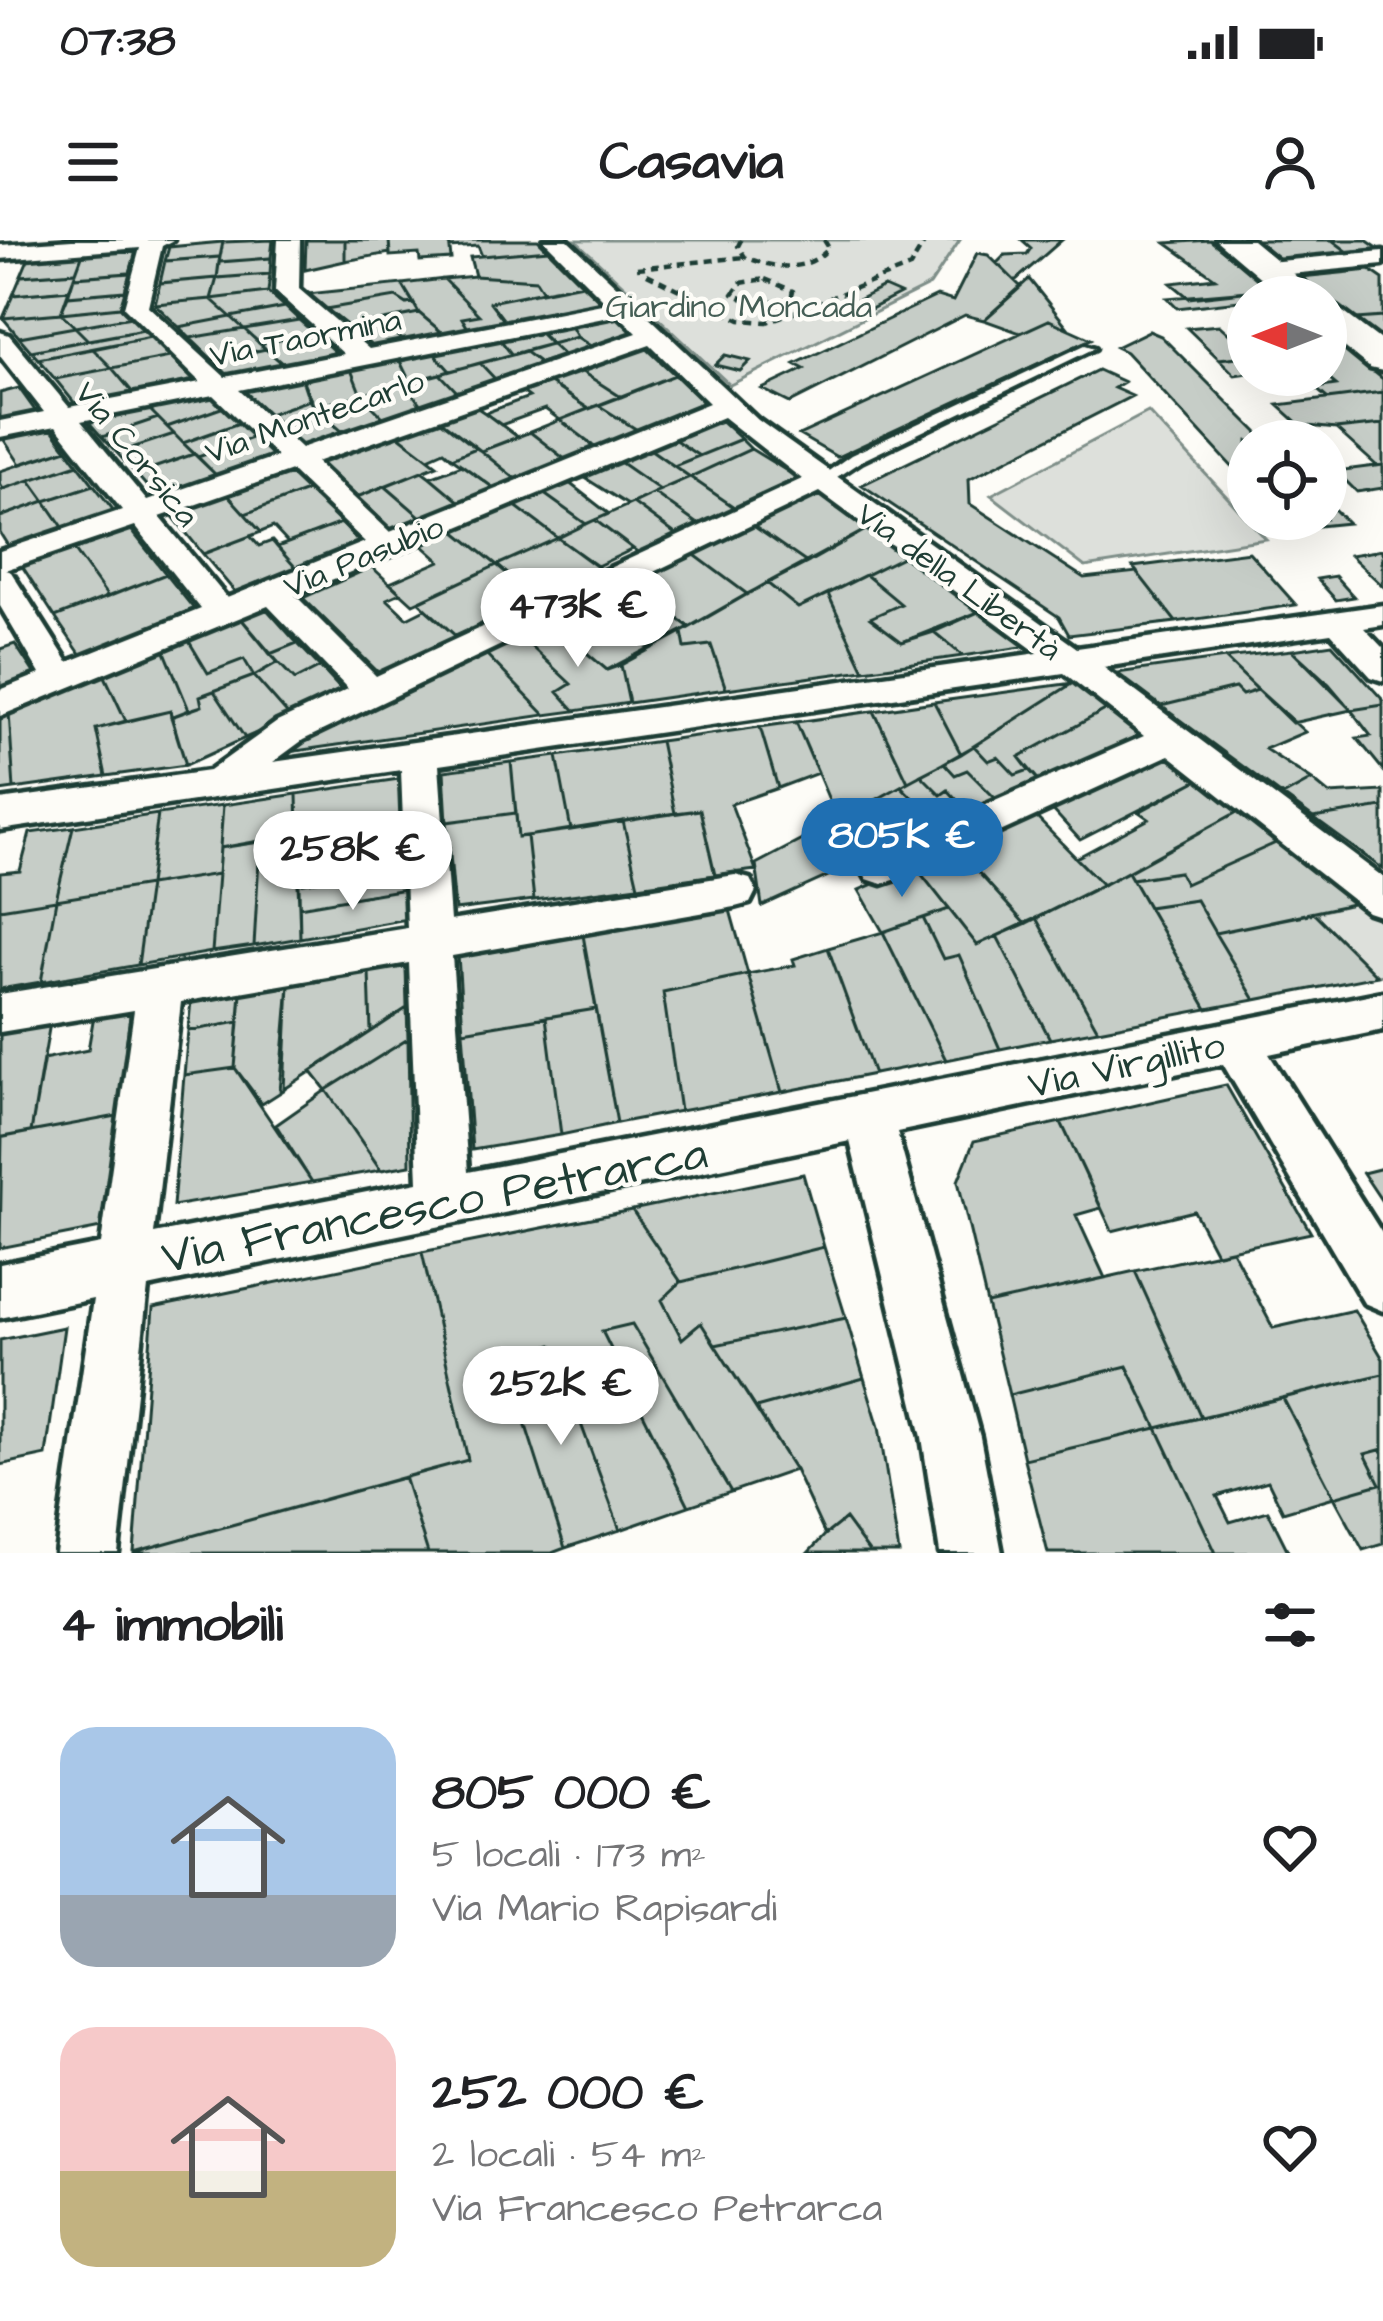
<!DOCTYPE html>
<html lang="it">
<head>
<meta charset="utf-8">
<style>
  :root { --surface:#fff; --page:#f2f2f2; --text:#202124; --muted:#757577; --accent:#1f6fb2 }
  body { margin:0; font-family:"Architects Daughter",sans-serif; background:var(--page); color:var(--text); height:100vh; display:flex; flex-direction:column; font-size:45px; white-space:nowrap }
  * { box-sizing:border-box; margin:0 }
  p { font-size:39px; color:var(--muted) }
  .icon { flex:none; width:66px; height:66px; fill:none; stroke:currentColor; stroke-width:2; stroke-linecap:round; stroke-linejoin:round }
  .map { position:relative; height:1313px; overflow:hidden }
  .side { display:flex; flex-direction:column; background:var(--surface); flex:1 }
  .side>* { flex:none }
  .needle { width:78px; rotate:270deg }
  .controls { position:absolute; left:1227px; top:36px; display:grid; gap:24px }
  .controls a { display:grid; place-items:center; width:120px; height:120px; border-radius:50%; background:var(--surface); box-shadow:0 12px 48px #0002; font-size:60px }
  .price { position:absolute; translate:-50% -102px; padding:0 27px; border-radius:42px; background:#fff; color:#222; font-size:39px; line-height:78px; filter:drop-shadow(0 3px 6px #0008) }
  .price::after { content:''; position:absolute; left:50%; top:72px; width:36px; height:27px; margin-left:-18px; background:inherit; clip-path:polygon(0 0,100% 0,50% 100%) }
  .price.current { background:var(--accent); color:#fff }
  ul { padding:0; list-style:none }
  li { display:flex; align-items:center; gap:36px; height:300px; padding:0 60px }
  li span { display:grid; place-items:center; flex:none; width:336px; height:240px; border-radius:36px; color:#555 }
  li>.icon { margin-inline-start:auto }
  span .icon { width:144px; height:144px; fill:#fffc; stroke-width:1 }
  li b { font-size:51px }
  h2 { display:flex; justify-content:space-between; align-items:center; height:144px; padding:0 60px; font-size:51px }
  .status { display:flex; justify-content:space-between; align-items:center; height:84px; padding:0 60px; background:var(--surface); direction:ltr }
  .status svg { height:33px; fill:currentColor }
  header { display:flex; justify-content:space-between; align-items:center; height:156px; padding:0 60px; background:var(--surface); font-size:54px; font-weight:800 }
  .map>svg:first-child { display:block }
</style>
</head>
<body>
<div class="status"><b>07:38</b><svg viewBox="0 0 49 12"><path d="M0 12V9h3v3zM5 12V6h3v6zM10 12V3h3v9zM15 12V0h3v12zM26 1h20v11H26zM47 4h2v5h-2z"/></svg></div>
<header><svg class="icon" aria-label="menu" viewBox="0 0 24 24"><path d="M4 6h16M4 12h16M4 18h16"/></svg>Casavia<svg class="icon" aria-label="person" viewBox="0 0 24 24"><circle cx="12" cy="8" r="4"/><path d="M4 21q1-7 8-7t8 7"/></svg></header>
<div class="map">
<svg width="1383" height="1313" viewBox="0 0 1383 1313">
  <rect width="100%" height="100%" fill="#fdfcf7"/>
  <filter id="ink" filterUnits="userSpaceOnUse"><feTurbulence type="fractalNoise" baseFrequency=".00833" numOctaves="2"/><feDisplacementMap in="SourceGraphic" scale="24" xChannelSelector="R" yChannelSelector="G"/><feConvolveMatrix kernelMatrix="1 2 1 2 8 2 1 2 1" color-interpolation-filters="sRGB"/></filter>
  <g filter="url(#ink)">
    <path fill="#dde0db" stroke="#7e8e88" stroke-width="3" d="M575 0H960L930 45 730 145Z
      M1148 172 1266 299 1085 327 991 255Z
      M1357 663 1383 683V735L1377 736 1314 673Z"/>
    <path fill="#c6cdc7" stroke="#1f3d34" stroke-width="3" d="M273 0 271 18 219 22 223 2Z
      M306 0H345V21L305 30Z
      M345 0H389L390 13 345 21Z
      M389 0H449L451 19 420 21 419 14 390 16Z
      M449 0H538L548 10 482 16 478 6 450 8Z
      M1022 0H1062L1015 41 997 23 1005 15 1027 14 1031 8Z
      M1210 0 1239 23 1271 49 1189 58 1171 43 1215 38 1166 3Z
      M1255 0H1332L1348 12 1279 19Z
      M1332 0H1366L1379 9 1348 12Z
      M223 2 220 17 165 21 169 7Z
      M137 9 130 33 74 37 83 13Z
      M548 10 582 44 543 51 536 40 475 36 470 17Z
      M83 13 76 32 21 36 29 17Z
      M977 13 988 15 1021 47 984 80 965 75 790 163 762 149 804 129 795 124 937 56 953 61Z
      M220 17 217 38 160 43 165 21Z
      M271 18 270 34 217 38 219 22Z
      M1370 30 1383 39V77L1356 79 1301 37Z
      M76 32 69 50 13 55 21 36Z
      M130 33 125 51 68 56 74 37Z
      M270 34 268 52 211 59 217 38Z
      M475 36 536 40 543 51 490 62 506 83 469 90 462 78 479 75 444 39Z
      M217 38 211 59 155 64 160 43Z
      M444 39 479 75 462 78 469 90 444 94 419 73 402 44Z
      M1029 39 1069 89 1049 80 1020 93 984 80Z
      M402 44 413 62 407 64 396 57 326 69 307 54Z
      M582 44 603 64 506 83 490 62Z
      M884 47 900 54 865 72 848 65Z
      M1271 49 1281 57H1248V65H1244L1239 61 1177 68 1167 58Z
      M69 50 61 73 3 78 13 55Z
      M125 51 120 67 61 73 68 56Z
      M268 52 285 67 231 77 211 59Z
      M396 57 407 64 413 62 419 73 349 87 326 69Z
      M211 59 231 77 179 87 155 64Z
      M120 67 131 77 75 87 61 73Z
      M285 67 299 80 244 89 231 77Z
      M61 73 75 87 19 97 3 78Z
      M419 73 444 94 405 102 378 81Z
      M617 75 636 95 595 109 577 97 570 84Z
      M131 77 144 90 88 100 75 87Z
      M231 77 244 89 190 98 179 87Z
      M1383 77V100L1356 79Z
      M299 80 314 93 260 104 244 89Z
      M1049 80 1091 99 837 217 799 195Z
      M378 81 405 102 374 108 349 87Z
      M570 84 577 97 551 104 537 90Z
      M1219 85 1248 111V116L1219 119 1187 88Z
      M75 87 88 100 31 111 19 97Z
      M244 89 266 109 213 120 190 98Z
      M144 90 151 97 38 119 31 111Z
      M537 90 551 104 512 115 499 98Z
      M1149 91 1161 96 1266 201H1248V244L1126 112 1116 107Z
      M314 93 337 114 284 125 260 104Z
      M151 97 170 117 112 128 93 109Z
      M577 97 595 109 567 119 551 104Z
      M499 98 512 115 450 131 432 111Z
      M551 104 567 119 544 126 524 111Z
      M645 107 675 135 621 157 579 130Z
      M1343 107 1383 139V152L1328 159 1315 148 1336 145 1324 135 1326 108Z
      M93 109 112 128 55 139 38 119Z
      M266 109 284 125 229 136 213 120Z
      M432 111 450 131 410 142 398 117Z
      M524 111 544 126 498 142 480 123Z
      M725 115 750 121 740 131 715 125Z
      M1248 116V133L1235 135 1219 119Z
      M170 117 195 142 134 154 112 128Z
      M398 117 410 142 361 155 350 127Z
      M480 123 498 142 460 155 440 134Z
      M350 127 361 155 314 167 301 136Z
      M112 128 134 154 77 166 55 139Z
      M579 130 621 157 589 169 548 142Z
      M1098 130 1124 142 1114 148 1132 156 969 239 970 264 1084 338 1137 332 1176 382 1069 395 1059 377 862 245Z
      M440 134 460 155 423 168 405 143Z
      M675 135 705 164 639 191 598 165Z
      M301 136 309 160 266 175 238 148Z
      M548 142 589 169 560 180 545 169 501 185 485 173 529 157 521 151Z
      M405 143 423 168 386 180 361 155Z
      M19 148 37 173 0 181V153Z
      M1383 152V184L1336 189 1300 185 1278 165Z
      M210 154 224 167 167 187 146 166Z
      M361 155 386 180 345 194 314 167Z
      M309 160 316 171 277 186 266 175Z
      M598 165 639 191 597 208 560 180Z
      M146 166 158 178 102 197 85 178Z
      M224 167 239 183 183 203 167 187Z
      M476 167 485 173 518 197 481 211 440 180Z
      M316 171 345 194 302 209 277 186Z
      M717 177 741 199 699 216 671 197Z
      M158 178 174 194 117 213 102 197Z
      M440 180 476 208 452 218 444 211 428 218 398 195Z
      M560 180 597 208 566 220 530 192Z
      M239 183 254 197 198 217 183 203Z
      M1383 184V225L1377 226 1336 189Z
      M50 187 67 209 20 224 2 197Z
      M530 192 566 220 517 240 481 211Z
      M174 194 194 214 136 234 117 213Z
      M398 195 437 225 357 257 319 223Z
      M254 197 274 217 218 237 198 217Z
      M671 197 699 216 674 226 647 207Z
      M741 199 751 209 690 237 674 226Z
      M647 207 690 237 660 250 617 220Z
      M476 208 481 211 517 240 495 249 452 218Z
      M67 209 78 224 3 249 0 244V231Z
      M751 209 800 239 737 269 690 237Z
      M194 214 218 237 157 258 136 234Z
      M617 220 660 250 628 265 582 236Z
      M78 224 94 245 45 261 30 240Z
      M462 225 495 249 461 263 430 237Z
      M1383 225V248L1357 252 1336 231Z
      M422 231 430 237 461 263 422 278 385 246Z
      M291 232 309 250 245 274 227 254Z
      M690 237 737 269 700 286 654 253Z
      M30 240 45 261 0 277V250Z
      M568 242 609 274 586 284 543 253Z
      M94 245 115 272 65 290 45 261Z
      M385 246 422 278 392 290 357 257Z
      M309 250 341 283 288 303 273 287 261 292 245 274Z
      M543 253 586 284 558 298 514 265Z
      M654 253 700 286 678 296 633 263Z
      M819 253 867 289 807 323 752 285Z
      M227 254 261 292 203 314 171 274Z
      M45 261 65 290 10 309 0 293V277Z
      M1326 261 1348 283 1289 289 1280 279H1326Z
      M633 263 678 296 640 314 595 280Z
      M514 265 558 298 497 325 455 291Z
      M595 280 633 309 597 326 558 298Z
      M341 283 360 303 296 328 277 307Z
      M752 285 807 323 747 354 692 313Z
      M129 287 166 334 108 357 73 308Z
      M867 289 904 316 798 368 767 343Z
      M455 291 497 325 413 364 390 343 440 321 422 305Z
      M250 296 259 306 272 301 296 328 235 352 203 314Z
      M558 298 603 331 539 361 497 325Z
      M73 308 108 357 55 377 22 326Z
      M1383 310V346L1350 315Z
      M1249 312 1296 365 1176 382 1133 327Z
      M692 313 747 354 689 387 630 343Z
      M904 316 967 362 981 371 902 402 870 378 901 364 866 335Z
      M497 325 539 361 459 399 419 362Z
      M372 327 400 353 387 359 407 378 425 369 459 399 382 436 303 358Z
      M166 334 194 369 81 415 55 377Z
      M866 335 901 364 870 378 902 402 934 392 963 416 864 430 828 354Z
      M1335 336 1354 357 1336 360 1317 339Z
      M630 343 689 387 607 430 549 381Z
      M767 343 798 368 828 354 864 430 726 449 711 405 685 408 682 392Z
      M263 365 297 403 270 414 239 376Z
      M981 371 1011 394 1028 406 963 416 934 392Z
      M239 376 278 422 254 436 244 419 208 433 187 398Z
      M549 381 607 430 621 425 629 463 575 471 558 452 571 444 519 395Z
      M682 392 685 408 711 405 726 449 629 463 621 425Z
      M519 395 571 444 558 452 575 471 545 475 484 412Z
      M187 398 208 433 244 419 254 436 200 456 202 466 189 470 163 407Z
      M297 403 320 427 295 440 270 414Z
      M15 404 36 436 0 450V409Z
      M1332 404 1383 460V465L1351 470 1292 410Z
      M163 407 189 470 171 477 170 471 126 481 103 432Z
      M1292 410 1329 444 1351 470 1292 483 1225 418Z
      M484 412 545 475 282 513 304 498Z
      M1225 418 1258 450 1242 455 1235 448 1161 466 1117 433Z
      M278 422 295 440 320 427 345 454 291 478 254 436Z
      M103 432 126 481 96 489 106 536 14 549 9 472Z
      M254 436 291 478 245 498 214 451Z
      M1073 443 961 514 934 462Z
      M1073 443 1107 469 1019 517 1029 530 1015 535 998 517 988 521 974 506Z
      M1235 448 1242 455 1258 450 1305 492 1265 509 1312 540 1283 556 1161 466Z
      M214 451 245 498 186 525 171 477 202 466 200 456Z
      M934 462 961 514 908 542 874 471Z
      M1383 465V530L1357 498 1371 496 1351 470Z
      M1107 469 1142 497 1041 543 1019 517Z
      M170 471 186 525 106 536 96 489Z
      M874 471 908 542 838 581 796 482Z
      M9 472 14 549 0 551V475Z
      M796 482 818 533 778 548 760 487Z
      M760 487 778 548 731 564 756 630 715 635 700 570 675 573 660 501Z
      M660 501 675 573 571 590 557 516Z
      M974 506 988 521 998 517 1015 535 1029 530 1041 543 997 560 967 530 955 535 944 523Z
      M1164 513 1198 540 1080 600 1050 567Z
      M557 516 571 590 518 597 511 522Z
      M511 522 516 573 447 582 444 531Z
      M944 523 955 535 967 530 997 560 969 573 948 550 941 555 921 535Z
      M921 535 941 555 948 550 969 573 940 586 901 546Z
      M399 539 402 577 298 594 297 554Z
      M1198 540 1239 571 1103 645 1076 618 1149 579 1139 572Z
      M1312 540 1329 554 1383 551V567L1313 578 1283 556Z
      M901 546 940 586 861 621 838 581Z
      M297 554 298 594 220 608 223 565Z
      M223 565 218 634 149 645 158 574Z
      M1383 567V629L1313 578Z
      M700 570 715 635 638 646 623 581Z
      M1239 571 1278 602 1185 644 1179 632 1132 639 1128 632Z
      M516 573 518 597 527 596 534 660 455 670 447 582Z
      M158 574 149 645 56 660 73 587Z
      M1033 574 1103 645 1025 684 958 610Z
      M402 577 404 626 298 644V594Z
      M623 581 638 646 534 660 527 596Z
      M838 581 861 621 762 666 756 624Z
      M73 587 56 660 0 669V633L20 631 30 593Z
      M298 594 300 698 254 706 260 602Z
      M260 602 254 706 212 712 220 608Z
      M1278 602 1357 663 1215 693 1196 660 1148 667 1132 639 1179 632 1185 644Z
      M958 610 1025 684 977 705 915 626Z
      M404 626 405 649 299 667 298 644Z
      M915 626 949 669 883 692 859 650Z
      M1128 632 1207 769 1098 790 1036 678Z
      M218 634 212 712 138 725 149 645Z
      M149 645 138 725 41 742 56 660Z
      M405 649 407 679 300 698 299 667Z
      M56 660 41 742 0 749V669Z
      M1196 660 1215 693 1255 760 1207 769 1148 667Z
      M949 669 977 705 997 696 1050 799 1000 809 959 715 943 719 923 678Z
      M730 670 748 734 663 752 680 871 617 883 583 695Z
      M1314 673 1377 736 1255 760 1215 693Z
      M923 678 943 719 959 715 1000 809 946 820 883 692Z
      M1036 678 1098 790 1050 799 997 696Z
      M883 692 946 820 874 834 828 708Z
      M583 695 596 769 463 791 458 715Z
      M828 708 874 834 782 852 748 734 795 725 793 719Z
      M406 725 407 768 371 792 369 731Z
      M369 731 371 792 280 852 289 744Z
      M748 734 782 852 680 871 663 752Z
      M289 744 284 850 262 864 235 828 241 752Z
      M241 752 239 782 188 791 191 761Z
      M407 768 408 799 326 850 311 831Z
      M131 769 117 876 31 892 43 819 88 810 94 775Z
      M596 769 617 883 561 895 546 777Z
      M546 777 561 895 472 910 463 791Z
      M239 782 235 828 184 835 188 791Z
      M50 783 31 892 0 898V791Z
      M408 799 410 925 381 930 326 850Z
      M235 828 312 942 173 966 184 835Z
      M1226 845 1311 993 1216 1013 1194 971 1112 991 1061 882Z
      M326 850 381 930 312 942 276 885Z
      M117 876 101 988 0 1008 2 897Z
      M1061 882 1101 968 1076 975 1105 1038 987 1064 958 941 974 901Z
      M1383 928V963L1363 933Z
      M803 934 824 1007 681 1042 632 970Z
      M632 970 681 1042 662 1060 682 1099 701 1083 795 1230 731 1252 632 1084 602 1091 689 1266 620 1290 552 1105 504 1117 565 1308 552 1313H428L404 1237 468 1220 422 1012Z
      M824 1007 846 1078 715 1105 701 1083 682 1099 662 1060 681 1042Z
      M1232 1010 1273 1088 1354 1070 1383 1119V1134L1201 1177 1135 1031Z
      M422 1012 468 1220 134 1312 153 1068Z
      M1135 1031 1201 1177 1157 1188 1127 1126 1009 1155 987 1064Z
      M846 1078 864 1138 756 1168 715 1105Z
      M632 1084 731 1252 689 1266 602 1091Z
      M64 1087 46 1215 0 1225V1100Z
      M552 1105 620 1290 565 1308 504 1117Z
      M1127 1126 1157 1188 1024 1219 1009 1155Z
      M1383 1134V1209L1365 1214 1380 1244 1334 1257 1283 1158Z
      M864 1138 879 1187 899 1313H870L845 1279 825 1295 795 1230 756 1168Z
      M1283 1158 1334 1257 1283 1272 1268 1241 1217 1256 1230 1282 1268 1271 1289 1313H1216L1157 1188Z
      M1157 1188 1216 1313H1048L1024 1219Z
      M1383 1209V1304L1363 1310 1334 1257 1380 1244 1365 1214Z
      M404 1237 428 1313H134V1312Z
      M845 1279 870 1313H808L825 1295Z"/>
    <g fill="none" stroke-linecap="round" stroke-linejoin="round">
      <defs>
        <path id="lane" d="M1085 105 1095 108 861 221 828 243 816 240 851 215Z"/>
        <path id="street" d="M72 0H173L162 6 148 66 225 137 344 114 275 51 278 0H300L299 49 369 109 607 63 544 0H568L758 180 1077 408 1383 365V385L1364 388 1383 408V441L1371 437 1331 393 1103 427 1383 637V677L1368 672 1169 515 897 639 882 644 867 639 861 628 867 617 1144 496 1064 433 439 525 450 681 735 635 750 639 756 651 750 663 735 667 452 716 468 932 1383 752V790L1269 814 1383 995V1071L1364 1063 1223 824 897 892 980 1197 1002 1313H940L922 1197 850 901 148 1047 118 1313H56L93 1059 0 1078V1024L101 1004 134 770 0 792V754L407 688 401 530 0 590V560L209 531 277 482 348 449 268 366 0 476V450L40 434 0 366V311L122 270 56 186 0 197V181L44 172 0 116V92L9 95 69 167 200 142 124 67 140 8 0 19V5ZM619 75 637 93 301 208 239 150ZM650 105 709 163 390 292 316 222ZM213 155 277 216 147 261 81 181ZM723 177 802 239 376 436 295 355ZM291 231 365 302 227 358 160 277ZM820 252 1038 413 273 522 303 500ZM135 286 201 369 68 422 11 332 5 330ZM409 723 418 942 154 994 181 762Z
          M1383 11V25L1269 36 1258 29 1269 22Z"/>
        <path id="secondary" d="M1216 0H1252L1321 57H1283Z
          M1326 65 1338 68 1383 102V131L1370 128 1326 92Z"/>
      </defs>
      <use href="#lane" stroke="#1f3d34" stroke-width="9"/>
      <use href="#street" stroke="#1f3d34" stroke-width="9"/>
      <use href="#secondary" stroke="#1f3d34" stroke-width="9"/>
      <path stroke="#1f3d34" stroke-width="4.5" stroke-dasharray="8 6" stroke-linecap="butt" d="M741 0 738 6 745 17C774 29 807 33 829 8L824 0
        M637 28 745 17
        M647 34 740 80 767 82 910 27 926 0
        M765 39 793 51 791 58 757 65 733 54 741 43Z"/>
      <use href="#lane" fill="#fdfcf7" fill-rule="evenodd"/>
      <use href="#street" fill="#fdfcf7" fill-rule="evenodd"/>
      <use href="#secondary" fill="#fdfcf7" fill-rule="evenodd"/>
    </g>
  </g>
  <g text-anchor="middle" stroke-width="9" stroke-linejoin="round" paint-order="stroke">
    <g font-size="33" fill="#455e55" stroke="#fdfcf7">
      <text x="739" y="77">Giardino Moncada</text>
    </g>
    <g font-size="33" fill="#1f3d34" stroke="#fdfcf7">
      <text transform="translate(305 96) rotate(-11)" y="12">Via Taormina</text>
      <text transform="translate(314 175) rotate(-19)" y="12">Via Montecarlo</text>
      <text transform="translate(138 213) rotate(51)" y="12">Via Corsica</text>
      <text transform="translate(363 315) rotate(-22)" y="12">Via Pasubio</text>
      <text transform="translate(960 340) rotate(36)" y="12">Via della Libertà</text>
    </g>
    <g font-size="39" fill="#1f3d34" stroke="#fdfcf7">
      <text transform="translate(1126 823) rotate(-12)" y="14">Via Virgillito</text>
    </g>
    <g font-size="48" fill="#1f3d34" stroke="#fdfcf7">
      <text transform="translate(434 963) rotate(-11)" y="17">Via Francesco Petrarca</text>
    </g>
  </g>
</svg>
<div class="controls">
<a><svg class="needle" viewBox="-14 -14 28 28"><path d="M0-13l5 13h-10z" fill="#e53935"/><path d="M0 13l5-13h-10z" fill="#757577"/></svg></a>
<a><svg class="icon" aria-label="locate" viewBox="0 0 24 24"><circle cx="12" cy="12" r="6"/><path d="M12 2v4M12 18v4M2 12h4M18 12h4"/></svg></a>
</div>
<b class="price" style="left:578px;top:430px">473K €</b>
<b class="price current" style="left:902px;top:660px">805K €</b>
<b class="price" style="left:353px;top:673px">258K €</b>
<b class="price" style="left:561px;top:1208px">252K €</b>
</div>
<section class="side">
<h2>4 immobili<svg class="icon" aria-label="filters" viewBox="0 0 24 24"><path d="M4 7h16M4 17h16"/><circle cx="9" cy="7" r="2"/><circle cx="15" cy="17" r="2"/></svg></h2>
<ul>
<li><span style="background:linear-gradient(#a9c7e8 70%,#9aa5b1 0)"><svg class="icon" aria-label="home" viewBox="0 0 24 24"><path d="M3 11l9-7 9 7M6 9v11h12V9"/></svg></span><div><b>805 000 €</b><p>5 locali · 173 m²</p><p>Via Mario Rapisardi</p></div><svg class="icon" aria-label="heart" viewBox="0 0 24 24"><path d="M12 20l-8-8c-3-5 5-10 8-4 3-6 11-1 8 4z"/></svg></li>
<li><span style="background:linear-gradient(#f6c9c9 60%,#c2b280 0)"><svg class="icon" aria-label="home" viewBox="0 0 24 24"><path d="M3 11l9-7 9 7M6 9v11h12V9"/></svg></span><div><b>252 000 €</b><p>2 locali · 54 m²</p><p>Via Francesco Petrarca</p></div><svg class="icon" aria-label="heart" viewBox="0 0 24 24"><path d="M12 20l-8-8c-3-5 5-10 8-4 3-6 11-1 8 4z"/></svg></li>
</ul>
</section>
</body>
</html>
